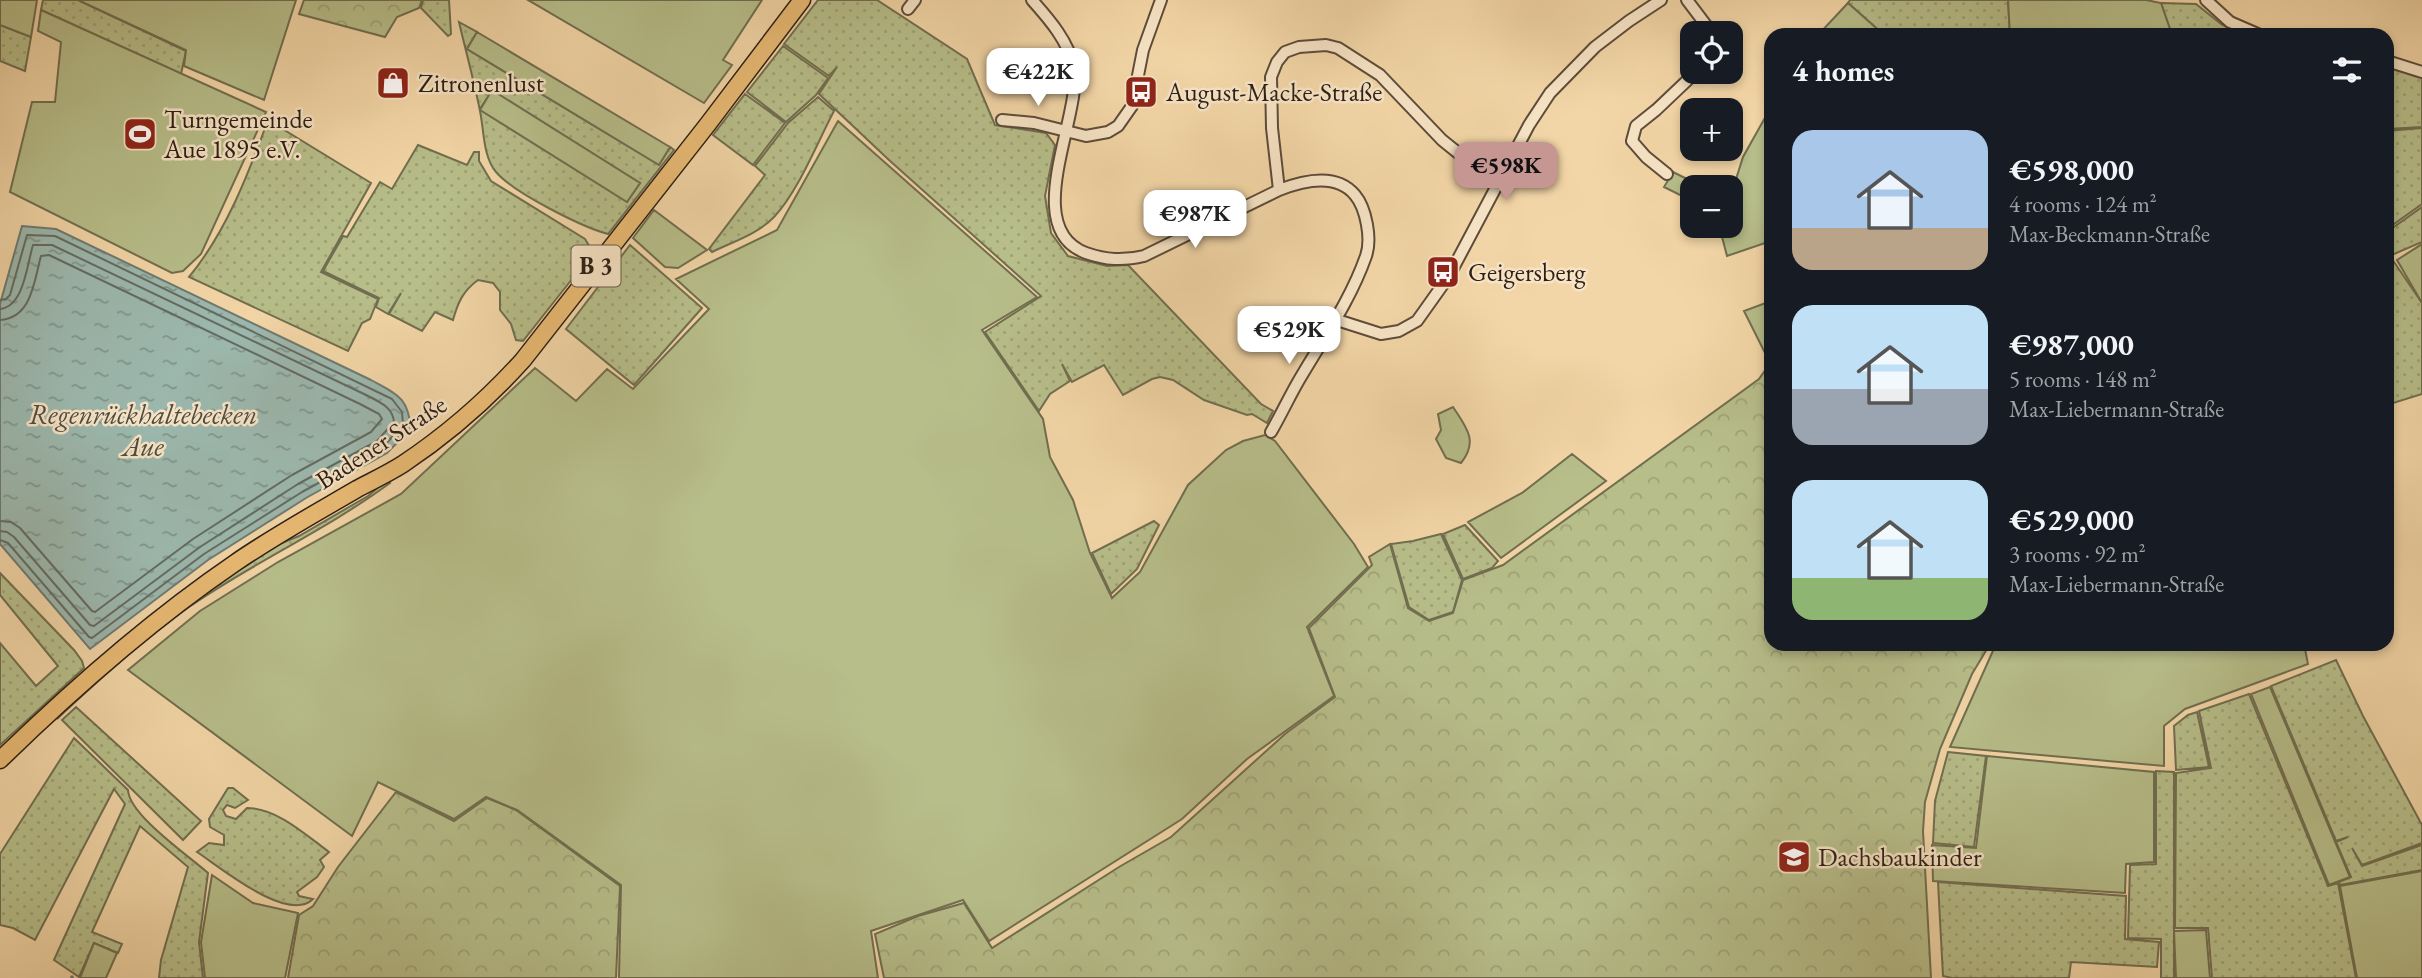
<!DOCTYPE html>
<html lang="en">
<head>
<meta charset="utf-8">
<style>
  :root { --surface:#171b24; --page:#242831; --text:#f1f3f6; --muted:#9ea1a6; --accent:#c59692 }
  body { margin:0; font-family:"EB Garamond",serif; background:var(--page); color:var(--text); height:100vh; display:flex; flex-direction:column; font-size:26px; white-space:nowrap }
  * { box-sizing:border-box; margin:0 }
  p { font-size:23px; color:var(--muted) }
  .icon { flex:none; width:38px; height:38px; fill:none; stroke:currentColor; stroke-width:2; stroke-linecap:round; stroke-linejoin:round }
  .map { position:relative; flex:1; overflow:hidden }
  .drawer { position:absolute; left:1764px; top:28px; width:630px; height:623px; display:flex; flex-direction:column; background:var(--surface); border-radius:21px; box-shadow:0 4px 10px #0003 }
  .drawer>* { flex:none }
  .tools { position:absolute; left:1680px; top:21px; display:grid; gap:14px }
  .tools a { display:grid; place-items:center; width:63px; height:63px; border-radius:14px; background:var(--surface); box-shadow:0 4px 10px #0003; font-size:35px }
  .price { position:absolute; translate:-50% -60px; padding:0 16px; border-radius:14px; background:#fff; color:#222; font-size:23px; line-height:46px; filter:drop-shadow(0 2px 4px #0008) }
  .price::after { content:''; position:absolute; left:50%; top:42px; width:21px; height:16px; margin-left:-10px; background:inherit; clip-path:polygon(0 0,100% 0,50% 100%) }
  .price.on { background:var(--accent); color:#111 }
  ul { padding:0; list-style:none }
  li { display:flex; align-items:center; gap:21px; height:175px; padding:0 28px }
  li span { display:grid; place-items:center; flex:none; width:196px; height:140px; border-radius:21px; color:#555 }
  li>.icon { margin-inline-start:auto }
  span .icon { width:84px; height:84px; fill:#fffc; stroke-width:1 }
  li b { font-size:30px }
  h2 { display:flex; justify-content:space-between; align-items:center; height:84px; padding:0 28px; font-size:30px }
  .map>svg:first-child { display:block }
</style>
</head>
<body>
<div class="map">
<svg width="2422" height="978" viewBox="0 0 2422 978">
  <defs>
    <pattern id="grass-dots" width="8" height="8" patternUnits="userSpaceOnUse" patternTransform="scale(1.75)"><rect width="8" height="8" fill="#b7be8a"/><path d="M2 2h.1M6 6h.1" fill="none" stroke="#9ea376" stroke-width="1.8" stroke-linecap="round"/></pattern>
    <pattern id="forest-crowns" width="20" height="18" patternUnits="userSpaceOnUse" patternTransform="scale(1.75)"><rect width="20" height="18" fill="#b7be8a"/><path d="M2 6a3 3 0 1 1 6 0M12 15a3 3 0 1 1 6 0" fill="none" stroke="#9ea376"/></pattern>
    <pattern id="water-ripples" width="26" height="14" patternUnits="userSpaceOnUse" patternTransform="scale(1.75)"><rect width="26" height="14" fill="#9cb8ae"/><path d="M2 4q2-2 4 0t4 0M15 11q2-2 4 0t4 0" fill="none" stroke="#7f958c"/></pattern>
  </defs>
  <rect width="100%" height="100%" fill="#f3d6a7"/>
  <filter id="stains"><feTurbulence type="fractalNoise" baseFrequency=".00286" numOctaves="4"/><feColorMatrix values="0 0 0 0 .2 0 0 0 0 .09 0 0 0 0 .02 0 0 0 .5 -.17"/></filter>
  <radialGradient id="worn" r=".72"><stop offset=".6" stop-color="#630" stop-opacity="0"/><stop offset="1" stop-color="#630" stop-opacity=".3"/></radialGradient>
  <path fill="url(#grass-dots)" stroke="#716e50" stroke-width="2" fill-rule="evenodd" d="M43 0H78L186 51 181 74 41 10Z
    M423 0H449L451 34 448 36 421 8Z
    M818 0H877L967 59 995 125 1046 133 1055 145 1045 196 1051 233 1068 256 1107 266 1128 265 1261 404 1273 411 1267 423 1252 414 1247 415 1204 400 1173 380 1160 377 1152 379 1123 395 1104 365 1072 382 1062 364 1070 381 1050 394 1039 411 985 332 1041 296 889 160 819 94 837 67 829 76 784 44Z
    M1850 0H2008L2010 35H1884L1848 3Z
    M2161 3 2196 4 2221 24 2242 35H2172Z
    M459 22 477 32 467 49 659 165 670 147 674 150 608 234C582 227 514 193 496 172 483 157 484 130 480 111 474 81 466 52 459 22ZM492 91 640 183 627 202 480 109Z
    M0 25 31 37 25 71 0 61Z
    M783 46 828 78 816 95 786 122 747 92Z
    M2387 67 2422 76V127L2387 129Z
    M745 94 785 123 753 165 713 135Z
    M818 97 834 111C817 143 798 192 774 217 758 234 732 242 712 252L709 249 765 175 755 166 788 123Z
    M268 120 371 183 321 272 378 299 370 319 362 323 348 351 189 277C226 232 248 175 268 120Z
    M2422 128V204L2387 229V131Z
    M418 145 467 165 474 152H479V161L491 181 585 239 591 249V255L523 341 516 340 511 324 500 310V292L493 283 478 280C463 291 458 302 453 320L435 312 422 331 389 314 401 293 388 314 376 307 379 298 323 271 343 236 347 237 380 182 392 189Z
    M2422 207V242L2387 257V232Z
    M630 245 702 308 634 385 566 329Z
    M2392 259 2422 303V394L2387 405V261Z
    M387 480 390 483C326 530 254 562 189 607 142 640 100 679 58 718L57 714 150 634 234 571 272 547 299 536 368 496Z
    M1154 521 1159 525 1137 569 1111 594 1092 553Z
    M1465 525 1498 561 1492 568 1463 579 1443 534Z
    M1441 534 1462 580 1453 612 1429 620 1409 607 1391 544 1413 541Z
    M0 573 74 650 82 661 84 668 0 745V643L36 686 58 666 0 595Z
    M2336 660 2363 716 2422 825V843L2362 865 2352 848 2362 866 2422 845V870L2340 885 2339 882 2351 877 2336 842 2348 837 2336 841 2271 686Z
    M2249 694 2328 886 2338 883 2356 978H2212L2208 928H2175L2176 773 2211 768 2199 711Z
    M76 707 201 821 183 840 62 720Z
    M2197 712 2209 767 2176 770 2174 726 2188 715Z
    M74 738 128 790C129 815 189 856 208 873L199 942 203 978H159L161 960 188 867 140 826 92 932 122 944 118 953 94 943 79 977 54 960 125 804 114 789 35 940 13 928 0 925V854Z
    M1948 752 1986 756 1974 847 1933 843 1935 801Z
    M2156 771 2174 772V978H2161V939L2128 938 2130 865 2156 864Z
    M228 788H233L248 800 235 808 227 805 223 810 226 816 236 819 247 808C277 808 306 835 329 852L320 860 324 867 317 877 297 892 299 896 313 899C288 924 220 867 197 852L209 843 224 845V835L210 827 209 819Z
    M1938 882 2126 896 2125 939 2159 942 2157 967 2071 962 2069 978H1952L1943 976Z"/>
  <path fill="url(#forest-crowns)" stroke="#716e50" stroke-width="2" d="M304 0H422L419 8 397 17 385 37 299 14Z
    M1771 362V644H1990L1972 674 1940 749 1925 802 1923 831 1931 978H884L875 934 918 916 964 903 992 948 1119 867 1171 837 1285 734 1335 697 1309 628 1372 565 1369 557 1390 544 1408 608 1429 621 1453 613 1463 580 1503 565 1759 379Z
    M396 792 454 821 487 798 516 810 620 886 616 978H288L299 915 313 906 338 867Z"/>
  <path fill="#b7be8a" stroke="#716e50" stroke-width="2" d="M0 0H37L31 37 0 25Z
    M78 0H296L264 100 184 66 186 50Z
    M528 0H762L723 60 732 65 704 103Z
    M2008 0H2146L2161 3 2172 35H2010Z
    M1848 3 1884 35H1818Z
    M41 10 266 112 201 254 183 271 172 273 10 192 32 102H55L61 42 38 31Z
    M477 32 670 147 659 165 467 49Z
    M492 90 640 183 627 202 480 110Z
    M1771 107V241L1727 256 1720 229 1721 226H1731V195L1743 157Z
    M838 121 1037 297 982 330 1043 419 1050 457 1073 500 1090 553 1112 598 1140 572 1188 485 1226 450 1243 441 1265 435 1275 441 1354 544 1368 567 1307 627 1334 696 1247 759 1182 819 989 941 963 900 871 931 878 978H619L621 885 517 810 486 797 454 819 378 782 352 836 128 670 200 611 278 562 401 494 535 368 576 401 607 369 633 389 709 309 676 279 777 230Z
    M1673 172 1703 187H1692V201L1664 187Z
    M654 210 707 250 678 268 665 267 633 238Z
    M2422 244V303L2397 260Z
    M1771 301V360L1769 361 1744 311Z
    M1453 407C1466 427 1479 441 1461 463L1446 458 1436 439 1441 430 1438 414Z
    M1572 454 1606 481 1501 558 1468 522 1522 493Z
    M1996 644H2304L2308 664 2185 709 2164 726V766L1950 747Z
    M2270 687 2350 877 2329 885 2251 694Z
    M1987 756 2154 772V862L2126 864 2125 893 1933 881 1932 845 1976 848Z
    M2422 871V978H2357L2340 886Z
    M212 875 253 903 298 913 285 978H205L201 942Z
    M2206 930 2210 978H2176L2174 931Z
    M94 943 117 953 106 978H80Z"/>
  <path fill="url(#water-ripples)" stroke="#6f7a71" stroke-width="2" d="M22 226 56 229 371 380C398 395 408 397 411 429L387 453 306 498 208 560 90 649 0 544V304Z"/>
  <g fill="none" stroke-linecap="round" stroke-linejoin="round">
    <path stroke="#646b62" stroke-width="2" d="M0 300 6 299 10 295 27 235 55 236 392 399 402 412 403 425 382 448 302 492 204 554 92 638 89 637 8 543 0 540
      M0 309C24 307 27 264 33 245H52L364 394C377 401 393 406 394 422L377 441 298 484 200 547 94 626 90 625 14 537 7 532 0 531
      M0 320C32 318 34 281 41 256L49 255 360 404 379 414 382 419 371 432 292 475 193 539 95 612 92 611 20 528 11 522 0 521"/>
    <path stroke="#6f7a71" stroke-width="3.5" d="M72 977V978"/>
    <defs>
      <path id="street" d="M1032 0C1049 19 1069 42 1074 68 1082 117 1019 228 1086 253 1106 260 1123 261 1144 256L1279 190C1302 181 1336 172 1355 195 1366 208 1372 239 1366 256 1351 299 1325 336 1302 375 1291 393 1282 413 1271 432
        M1687 0 1712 33
        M2206 0 2230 22 2260 35
        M908 9 915 0
        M2387 61 2422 72
        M1002 120 1034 123 1086 136 1108 132 1118 126 1132 106 1143 50 1161 0
        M1667 174 1646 157 1632 141 1636 126 1656 110 1696 72
        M1279 190 1272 128 1271 77 1277 62 1285 52 1299 47 1326 45 1338 48 1380 75 1442 140 1473 165 1500 180
        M1337 320 1381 334 1399 331 1417 321 1449 276 1529 125 1550 93 1595 47 1629 21 1661 0"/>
      <path id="primary" d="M0 760C73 689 150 621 235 563 274 536 316 513 357 489 372 481 389 473 403 464 448 434 487 400 523 360L708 124 802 0"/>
    </defs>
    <use href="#street" stroke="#5d4c3a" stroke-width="14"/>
    <use href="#primary" stroke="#2b1e15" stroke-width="19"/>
    <use href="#street" stroke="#f7e4c6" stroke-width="10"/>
    <use href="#primary" stroke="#eabb74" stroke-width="16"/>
  </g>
  <defs>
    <symbol id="shop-square" viewBox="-11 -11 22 22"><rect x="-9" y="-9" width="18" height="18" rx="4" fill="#8f2418" stroke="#f7e4c6"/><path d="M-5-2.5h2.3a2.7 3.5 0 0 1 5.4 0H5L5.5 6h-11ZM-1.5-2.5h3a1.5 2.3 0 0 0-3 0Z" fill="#fff"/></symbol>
    <symbol id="bus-square" viewBox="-11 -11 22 22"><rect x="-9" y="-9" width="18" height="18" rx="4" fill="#8f2418" stroke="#f7e4c6"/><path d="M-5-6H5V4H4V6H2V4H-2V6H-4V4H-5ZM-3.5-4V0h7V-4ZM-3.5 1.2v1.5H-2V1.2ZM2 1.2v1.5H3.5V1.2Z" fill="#fff"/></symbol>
    <symbol id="stadium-square" viewBox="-11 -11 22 22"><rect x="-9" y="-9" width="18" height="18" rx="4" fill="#8f2418" stroke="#f7e4c6"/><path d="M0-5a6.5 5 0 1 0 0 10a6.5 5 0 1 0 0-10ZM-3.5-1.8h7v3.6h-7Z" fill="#fff"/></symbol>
    <symbol id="school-square" viewBox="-11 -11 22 22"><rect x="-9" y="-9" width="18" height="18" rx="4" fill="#8f2418" stroke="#f7e4c6"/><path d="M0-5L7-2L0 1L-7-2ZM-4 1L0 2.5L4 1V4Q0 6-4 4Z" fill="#fff"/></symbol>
  </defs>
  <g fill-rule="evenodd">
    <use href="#shop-square" x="374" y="64" width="38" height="38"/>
    <use href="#bus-square" x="1122" y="73" width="38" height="38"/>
    <use href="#stadium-square" x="121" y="115" width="38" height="38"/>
    <use href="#bus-square" x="1424" y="253" width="38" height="38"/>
    <use href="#school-square" x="1775" y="838" width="38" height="38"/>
  </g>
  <g text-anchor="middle" stroke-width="5" stroke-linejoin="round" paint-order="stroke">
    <rect fill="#f7e4c6" stroke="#68594a" stroke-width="2" x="571.5" y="245.5" width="49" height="41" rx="5"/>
    <g font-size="24" font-weight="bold" fill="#2b1e15">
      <text x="596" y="274">B 3</text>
    </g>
    <g font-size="26" fill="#2b1e15" stroke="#f7e4c6" text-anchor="start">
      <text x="418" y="92">Zitronenlust</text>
      <text x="1166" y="101">August-Macke-Straße</text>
      <text x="164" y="128">Turngemeinde<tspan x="164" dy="30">Aue 1895 e.V.</tspan></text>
      <text x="1468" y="281">Geigersberg</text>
      <text x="1818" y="866">Dachsbaukinder</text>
    </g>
    <g font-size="26" fill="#2b1e15" stroke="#f7e4c6">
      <text transform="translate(381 442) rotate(-33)" y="9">Badener Straße</text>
    </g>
    <g font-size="28" font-style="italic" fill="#4d4c43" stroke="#f7e4c6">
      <text x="143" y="424">Regenrückhaltebecken<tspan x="143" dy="32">Aue</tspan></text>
    </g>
  </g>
  <rect width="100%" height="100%" filter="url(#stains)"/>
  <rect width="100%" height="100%" fill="url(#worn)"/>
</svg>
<div class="tools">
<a><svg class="icon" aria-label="locate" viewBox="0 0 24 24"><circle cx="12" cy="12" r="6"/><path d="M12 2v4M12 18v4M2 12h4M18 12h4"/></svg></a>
<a>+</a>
<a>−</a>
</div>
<b class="price" style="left:1038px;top:108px">€422K</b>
<b class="price on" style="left:1506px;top:202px">€598K</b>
<b class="price" style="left:1195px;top:250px">€987K</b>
<b class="price" style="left:1289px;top:366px">€529K</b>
<section class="drawer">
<h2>4 homes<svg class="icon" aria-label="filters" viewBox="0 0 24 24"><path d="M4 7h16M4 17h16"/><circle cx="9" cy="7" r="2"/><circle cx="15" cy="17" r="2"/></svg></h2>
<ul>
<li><span style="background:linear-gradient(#a9c7e8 70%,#b9a48a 0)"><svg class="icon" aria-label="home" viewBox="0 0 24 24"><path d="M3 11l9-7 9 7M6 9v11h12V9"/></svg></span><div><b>€598,000</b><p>4 rooms · 124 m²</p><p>Max-Beckmann-Straße</p></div></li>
<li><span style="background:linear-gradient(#bfe0f5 60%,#9aa5b1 0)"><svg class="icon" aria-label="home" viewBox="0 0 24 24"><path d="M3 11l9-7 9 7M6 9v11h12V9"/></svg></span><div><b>€987,000</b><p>5 rooms · 148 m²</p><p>Max-Liebermann-Straße</p></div></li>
<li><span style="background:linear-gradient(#bfe0f5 70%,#8fb573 0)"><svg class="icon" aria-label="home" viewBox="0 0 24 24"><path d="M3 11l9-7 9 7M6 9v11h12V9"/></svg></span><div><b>€529,000</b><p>3 rooms · 92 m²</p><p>Max-Liebermann-Straße</p></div></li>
</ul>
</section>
</div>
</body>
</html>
